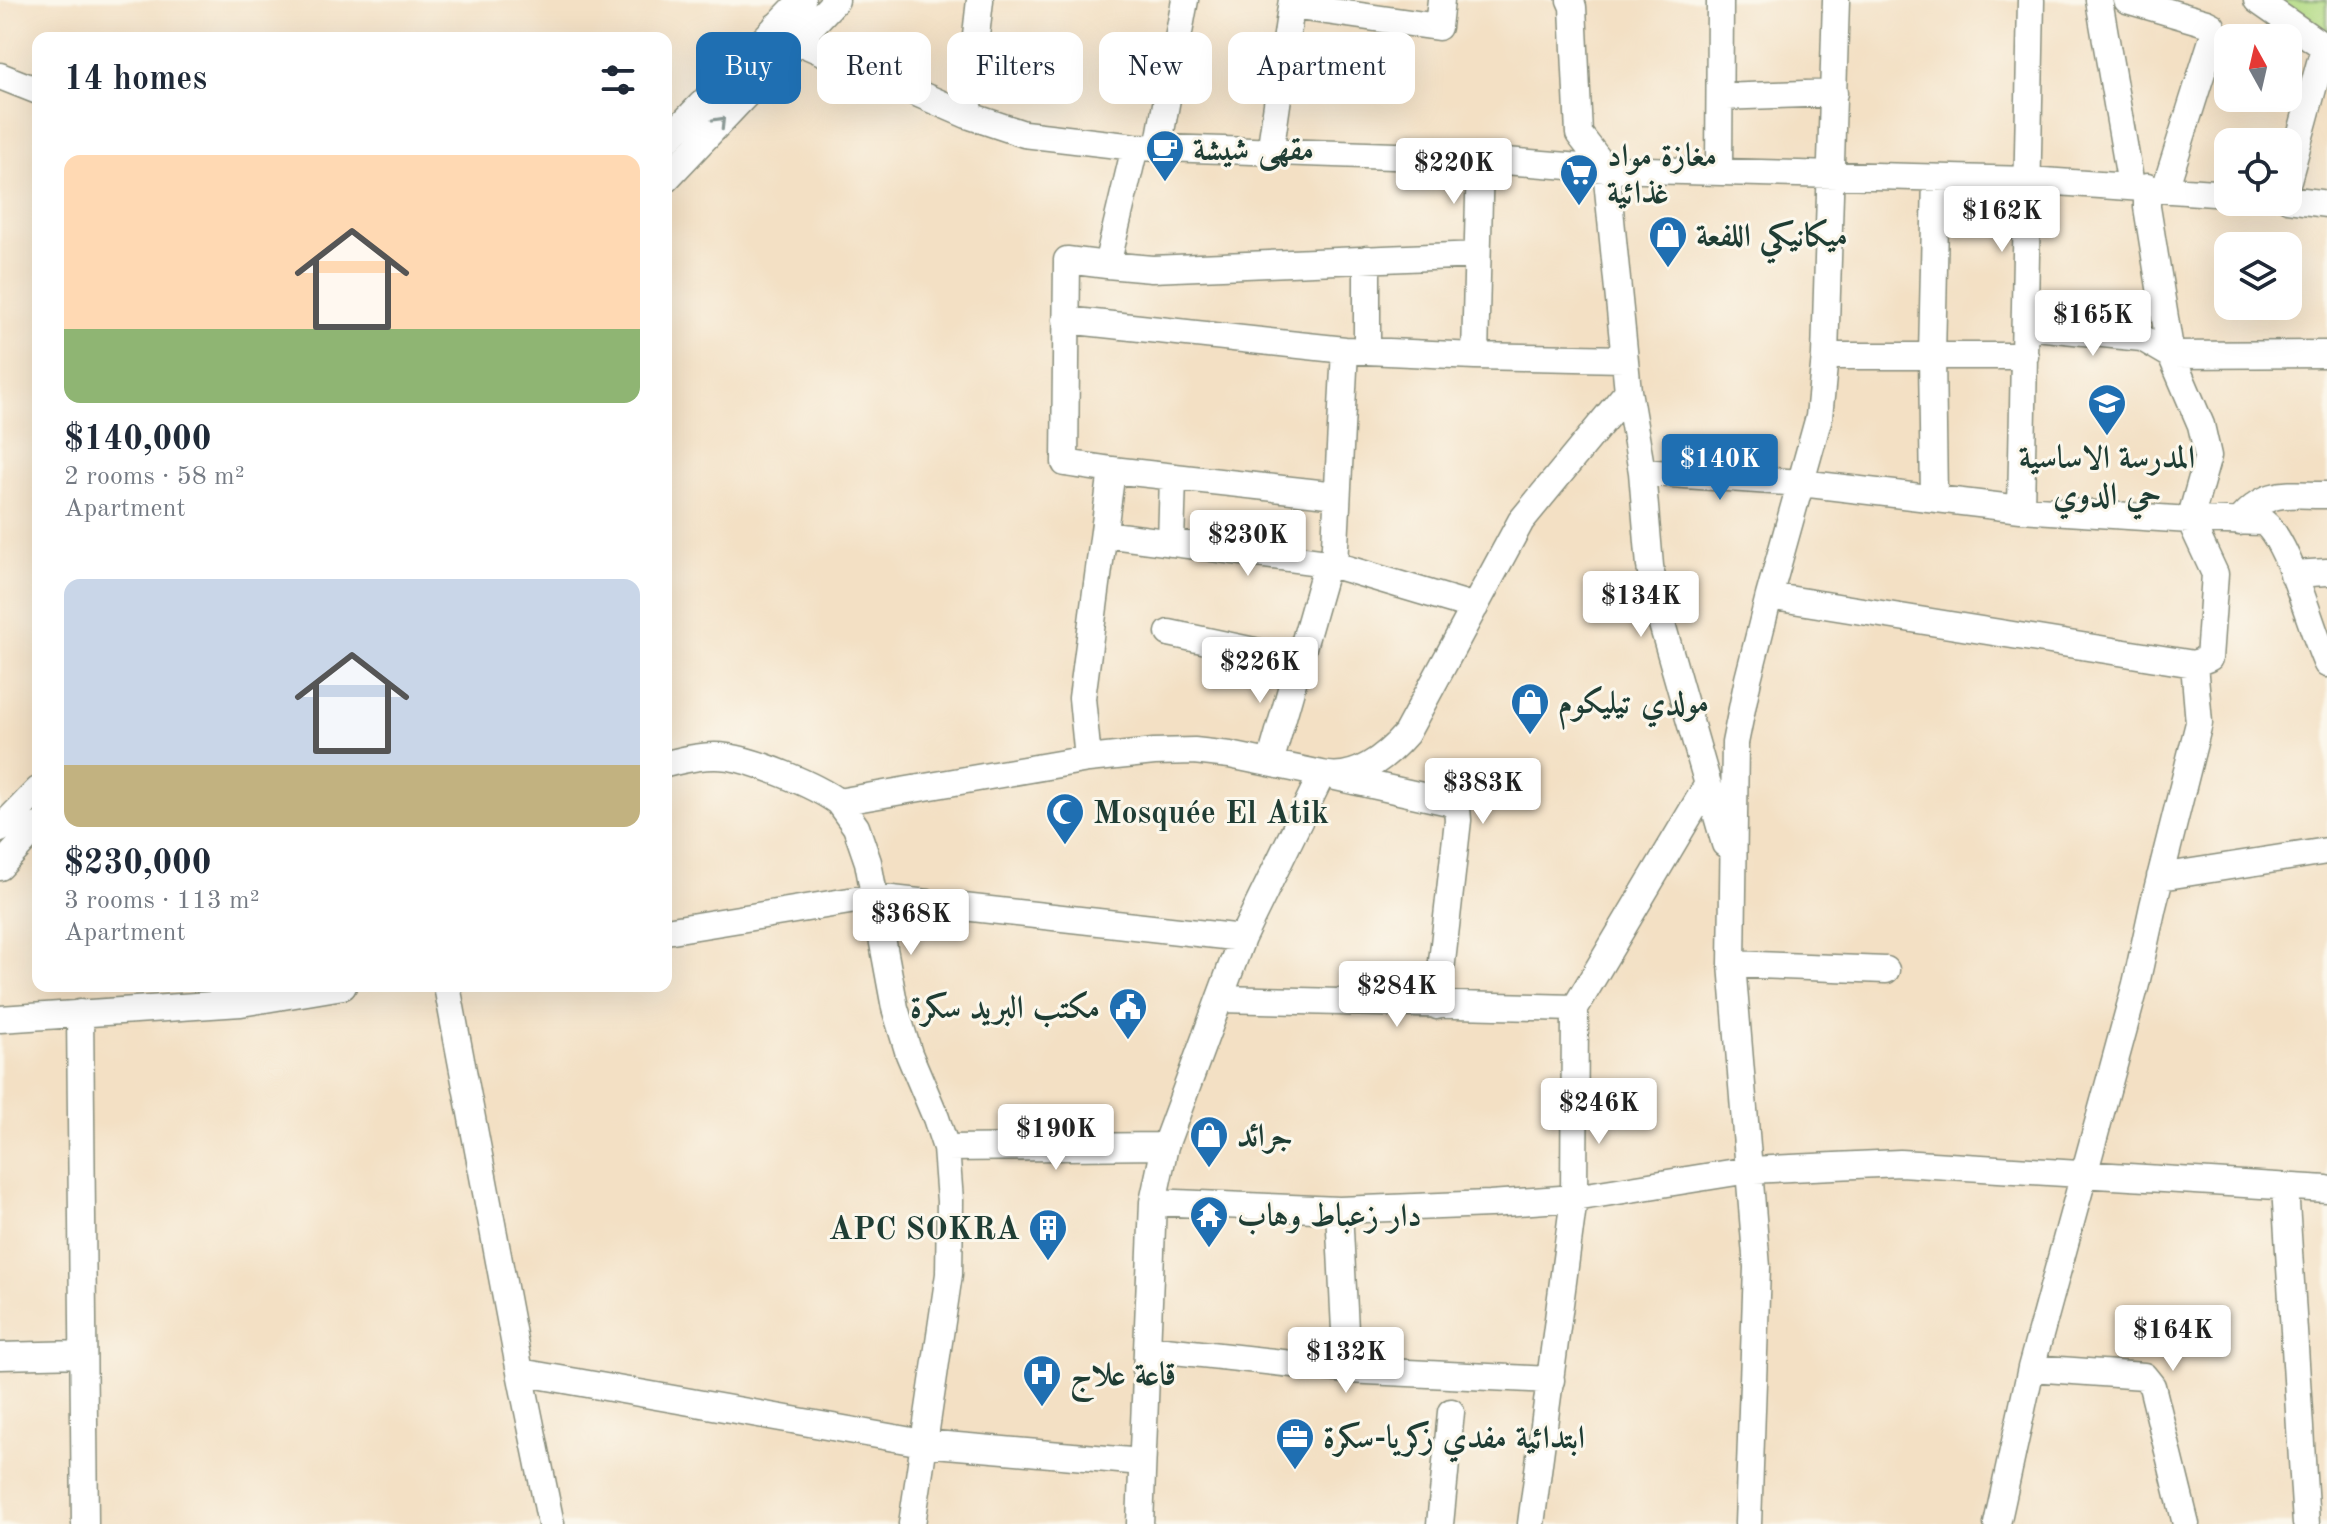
<!DOCTYPE html>
<html lang="en">
<head>
<meta charset="utf-8">
<style>
  :root { --surface:#fff; --page:#f6f6f7; --text:#1f2937; --muted:#747a83; --accent:#1f6fb2 }
  body { margin:0; font-family:"Old Standard TT",Amiri,serif; background:var(--page); color:var(--text); height:100vh; display:flex; flex-direction:column; font-size:30px; white-space:nowrap }
  * { box-sizing:border-box; margin:0 }
  p { font-size:26px; color:var(--muted) }
  .icon { flex:none; width:44px; height:44px; fill:none; stroke:currentColor; stroke-width:2; stroke-linecap:round; stroke-linejoin:round }
  .map { position:relative; flex:1; overflow:hidden }
  .panel { position:absolute; left:32px; top:32px; width:640px; height:960px; display:flex; flex-direction:column; background:var(--surface); border-radius:16px; box-shadow:0 8px 32px #0002 }
  .panel>* { flex:none }
  .guide { position:absolute; left:696px; top:32px; width:760px; height:72px; display:flex; gap:16px }
  .needle { width:52px; rotate:352deg }
  .controls { position:absolute; left:2214px; top:24px; display:grid; gap:16px }
  .controls a { display:grid; place-items:center; width:88px; height:88px; border-radius:16px; background:var(--surface); box-shadow:0 8px 32px #0002; font-size:40px }
  .price { position:absolute; translate:-50% -68px; padding:0 18px; border-radius:8px; background:#fff; color:#222; font-size:26px; line-height:52px; filter:drop-shadow(0 2px 4px #0008) }
  .price::after { content:''; position:absolute; left:50%; top:48px; width:24px; height:18px; margin-left:-12px; background:inherit; clip-path:polygon(0 0,100% 0,50% 100%) }
  .price.on { background:var(--accent); color:#fff }
  ul { padding:0; list-style:none }
  li { display:grid; align-content:center; gap:16px; height:424px; padding:0 32px }
  li span { display:grid; place-items:center; height:248px; border-radius:16px; color:#555 }
  li>.icon { margin-inline-start:auto }
  span .icon { width:144px; height:144px; fill:#fffc; stroke-width:1 }
  li b { font-size:34px }
  h2 { display:flex; justify-content:space-between; align-items:center; height:96px; padding:0 32px; font-size:34px }
  .pill { padding:0 28px; border-radius:16px; background:var(--surface); box-shadow:0 8px 32px #0002; font-size:28px; line-height:72px }
  .pill.on { background:var(--accent); color:#fff }
  .map>svg:first-child { display:block }
</style>
</head>
<body>
<div class="map">
<svg width="2327" height="1524" viewBox="0 0 2327 1524">
  <rect width="100%" height="100%" fill="#fbf7ec"/>
  <filter id="ink" filterUnits="userSpaceOnUse"><feTurbulence type="fractalNoise" baseFrequency=".0125" numOctaves="2"/><feDisplacementMap in="SourceGraphic" scale="16" xChannelSelector="R" yChannelSelector="G"/><feConvolveMatrix kernelMatrix="1 2 1 2 8 2 1 2 1" color-interpolation-filters="sRGB"/></filter>
  <filter id="wash" filterUnits="userSpaceOnUse"><feTurbulence type="fractalNoise" baseFrequency=".006" numOctaves="4" result="noise"/><feDisplacementMap in="SourceGraphic" scale="32" xChannelSelector="R" yChannelSelector="G"/><feGaussianBlur stdDeviation="1.8" result="paint"/><feColorMatrix in="noise" values="0 0 0 0 0 0 0 0 0 0 0 0 0 0 0 0 0 1.4 0 .05"/><feComposite in="paint" operator="in"/></filter>
  <g filter="url(#wash)">
    <rect width="100%" height="100%" fill="#f3e0c4"/>
    <path fill="#b2da84" stroke="#688c5c" stroke-width="2" d="M2272 0H2327V33Z"/>
  </g>
  <g filter="url(#ink)">
    <g fill="none" stroke-linecap="round" stroke-linejoin="round">
      <defs>
        <path id="minor" d="M2099 0 2131 185
          M2127 0 2206 23 2212 26 2214 34 2165 189
          M2257 0 2327 49
          M1291 6 1438 27 1441 0
          M776 26 797 41 967 115 1024 134 1135 147 1480 159 1606 169 2029 180 2228 194
          M0 76 38 91
          M1720 97 1834 93
          M967 115 980 0
          M666 141 802 0
          M1158 148 1185 0
          M1270 153 1292 0
          M1719 170 1720 0
          M666 179 836 0
          M2288 180 2324 48
          M2288 199 2327 204
          M1107 265 1152 269 1477 255
          M1066 320 1345 350 1475 356 1624 359
          M2026 326 2142 338 2171 355 2327 354
          M1367 350V259
          M1475 356 1480 159
          M1825 356H2025
          M1628 391 1642 472 1650 566 1656 603 1725 844
          M1112 470 1337 495
          M1642 472 1801 483 2021 509 2190 520 2263 522C2288 538 2312 633 2327 664
          M1934 498 1932 356 1936 178
          M2021 509 2031 0
          M2239 522C2267 488 2286 495 2327 495
          M1104 534 1327 563 1475 607
          M1171 543 1173 477
          M1334 565 1345 350
          M2293 574 2327 572
          M1769 596 2194 664
          M1169 633 1298 660
          M1088 759 1082 698 1112 470 1065 463 1067 260 1107 265 1135 147
          M1270 763 1327 563
          M666 764C686 759 707 754 728 757 756 761 815 785 838 802
          M1336 777 1449 802 1457 808 1458 820 1437 1006
          M0 829 38 790
          M0 867 38 826
          M2160 877 2327 851
          M666 931 874 897 1242 938
          M1732 964 1886 970
          M447 986 520 1372 551 1524
          M1220 999 1575 1008
          M80 1013 85 1524
          M0 1019 241 1003 343 986
          M946 1148 1165 1146
          M2285 1187 2306 1524
          M1153 1202 1339 1210 1490 1204 1574 1198 1749 1170 1900 1163 2327 1189
          M1339 1210 1347 1370
          M1147 1348 1347 1370 1551 1380
          M0 1356 82 1354
          M2031 1368 2144 1376 2152 1386 2186 1524
          M520 1372 923 1443 1142 1462
          M912 1524 949 1274 950 1201 946 1148 936 1118 909 1054 895 1008 868 862 856 827 838 802 1088 759 1154 752 1194 751 1230 755 1322 774
          M1140 1524 1153 1202 1165 1146 1242 938 1322 774C1355 782 1386 757 1406 734L1521 521 1628 391 1606 169 1579 134 1573 7 1570 0
          M1440 1524 1451 1412
          M1531 1524 1574 1198 1575 1008 1708 784
          M1748 1524 1757 1267 1732 964 1735 743 1748 679 1769 596 1819 417 1825 356 1836 0
          M1997 1524 2031 1368 2136 984 2153 906 2199 723 2194 664 2209 658 2215 574 2190 520 2208 456 2201 425 2171 355 2147 207V187"/>
      </defs>
      <use href="#minor" stroke="#898e7c" stroke-width="29"/>
      <use href="#minor" stroke="#fff" stroke-width="26"/>
    </g>
    <defs><path id="oneway-chevron" d="M-2-3.5L2.5 0L-2 3.5" fill="none" stroke-width="1.6" stroke-linecap="round" stroke-linejoin="round" transform="scale(2)"/></defs>
    <use stroke="#8f9e9a" href="#oneway-chevron" transform="translate(720 122) rotate(-46)"/>
  </g>
  <defs>
    <symbol id="cafe-pin" viewBox="-11 -11 22 30"><path d="M0 17L-7.5 6A9.5 9.5 0 1 1 7.5 6Z" fill="#1f6fb2" stroke="#fbf7ec"/><path d="M-5.5-4.5H6V0H3Q3 3.5 0 3.5H-2.5Q-5.5 3.5-5.5 0ZM3-3.2v2h1.7v-2ZM-6 4.5H4V6H-6Z" fill="#fff"/></symbol>
    <symbol id="supermarket-pin" viewBox="-11 -11 22 30"><path d="M0 17L-7.5 6A9.5 9.5 0 1 1 7.5 6Z" fill="#1f6fb2" stroke="#fbf7ec"/><path d="M-6-5.5h2.5l.6 2H6L4.5 2H-2.5L-4.4-4H-6ZM-1.5 3.2a1.3 1.3 0 1 0 .1 0ZM3 3.2a1.3 1.3 0 1 0 .1 0Z" fill="#fff"/></symbol>
    <symbol id="shop-pin" viewBox="-11 -11 22 30"><path d="M0 17L-7.5 6A9.5 9.5 0 1 1 7.5 6Z" fill="#1f6fb2" stroke="#fbf7ec"/><path d="M-5-2.5h2.3a2.7 3.5 0 0 1 5.4 0H5L5.5 6h-11ZM-1.5-2.5h3a1.5 2.3 0 0 0-3 0Z" fill="#fff"/></symbol>
    <symbol id="school-pin" viewBox="-11 -11 22 30"><path d="M0 17L-7.5 6A9.5 9.5 0 1 1 7.5 6Z" fill="#1f6fb2" stroke="#fbf7ec"/><path d="M0-5L7-2L0 1L-7-2ZM-4 1L0 2.5L4 1V4Q0 6-4 4Z" fill="#fff"/></symbol>
    <symbol id="mosque-pin" viewBox="-11 -11 22 30"><path d="M0 17L-7.5 6A9.5 9.5 0 1 1 7.5 6Z" fill="#1f6fb2" stroke="#fbf7ec"/><path d="M3.5-4.9A6 6 0 1 0 3.5 4.9A5 5 0 1 1 3.5-4.9Z" fill="#fff"/></symbol>
    <symbol id="civic-pin" viewBox="-11 -11 22 30"><path d="M0 17L-7.5 6A9.5 9.5 0 1 1 7.5 6Z" fill="#1f6fb2" stroke="#fbf7ec"/><path d="M-.6-6.5H3V-4.5H.6V-3L4-1V1h2V6H-6V1h2V-1L-.6-3ZM-1.2 2.5V6h2.4V2.5Z" fill="#fff"/></symbol>
    <symbol id="temple-pin" viewBox="-11 -11 22 30"><path d="M0 17L-7.5 6A9.5 9.5 0 1 1 7.5 6Z" fill="#1f6fb2" stroke="#fbf7ec"/><path d="M0-6L5-2H3V0L6.5 2.5H4V6H1.5V3h-3V6H-4V2.5H-6.5L-3 0V-2H-5Z" fill="#fff"/></symbol>
    <symbol id="building-pin" viewBox="-11 -11 22 30"><path d="M0 17L-7.5 6A9.5 9.5 0 1 1 7.5 6Z" fill="#1f6fb2" stroke="#fbf7ec"/><path d="M-4-6H4V6H1V3H-1V6H-4ZM-2.5-4.3h1.7v1.8h-1.7ZM.8-4.3h1.7v1.8H.8ZM-2.5-1h1.7V.8h-1.7ZM.8-1h1.7V.8H.8Z" fill="#fff"/></symbol>
    <symbol id="hospital-pin" viewBox="-11 -11 22 30"><path d="M0 17L-7.5 6A9.5 9.5 0 1 1 7.5 6Z" fill="#1f6fb2" stroke="#fbf7ec"/><path d="M-5-5h3v3.5h4V-5h3V5h-3V1.5h-4V5h-3Z" fill="#fff"/></symbol>
    <symbol id="office-pin" viewBox="-11 -11 22 30"><path d="M0 17L-7.5 6A9.5 9.5 0 1 1 7.5 6Z" fill="#1f6fb2" stroke="#fbf7ec"/><path d="M-6-3h4V-5.5h4V-3h4V5H-6ZM-1-4.5V-3h2v-1.5ZM-6 0V1H6V0Z" fill="#fff"/></symbol>
  </defs>
  <g fill-rule="evenodd">
    <use href="#cafe-pin" x="1143" y="127" width="44" height="60"/>
    <use href="#supermarket-pin" x="1557" y="151" width="44" height="60"/>
    <use href="#shop-pin" x="1646" y="213" width="44" height="60"/>
    <use href="#school-pin" x="2085" y="381" width="44" height="60"/>
    <use href="#shop-pin" x="1508" y="680" width="44" height="60"/>
    <use href="#mosque-pin" x="1043" y="790" width="44" height="60"/>
    <use href="#civic-pin" x="1106" y="985" width="44" height="60"/>
    <use href="#shop-pin" x="1187" y="1113" width="44" height="60"/>
    <use href="#temple-pin" x="1187" y="1193" width="44" height="60"/>
    <use href="#building-pin" x="1026" y="1206" width="44" height="60"/>
    <use href="#hospital-pin" x="1020" y="1352" width="44" height="60"/>
    <use href="#office-pin" x="1273" y="1415" width="44" height="60"/>
  </g>
  <g text-anchor="middle" stroke-width="6" stroke-linejoin="round" paint-order="stroke">
    <g font-size="32" font-weight="bold" fill="#1f3d34" stroke="#fbf7ec" text-anchor="start">
      <text x="1193" y="160">مقهى شيشة</text>
      <text x="1607" y="166">مغازة مواد<tspan x="1607" dy="37">غذائية</tspan></text>
      <text x="1696" y="246">ميكانيكي اللفعة</text>
      <text x="2107" y="468" text-anchor="middle">المدرسة الاساسية<tspan x="2107" dy="37">حي الدوي</tspan></text>
      <text x="1558" y="713">مولدي تيليكوم</text>
      <text x="1093" y="823">Mosquée El Atik</text>
      <text x="1100" y="1018" text-anchor="end">مكتب البريد سكرة</text>
      <text x="1237" y="1146">جرائد</text>
      <text x="1237" y="1226">دار زعباط وهاب</text>
      <text x="1020" y="1239" text-anchor="end">APC SOKRA</text>
      <text x="1070" y="1385">قاعة علاج</text>
      <text x="1323" y="1448">ابتدائية مفدي زكريا-سكرة</text>
    </g>
  </g>
</svg>
<div class="controls">
<a><svg class="needle" viewBox="-14 -14 28 28"><path d="M0-13l5 13h-10z" fill="#e53935"/><path d="M0 13l5-13h-10z" fill="#747a83"/></svg></a>
<a><svg class="icon" aria-label="locate" viewBox="0 0 24 24"><circle cx="12" cy="12" r="6"/><path d="M12 2v4M12 18v4M2 12h4M18 12h4"/></svg></a>
<a><svg class="icon" aria-label="layers" viewBox="0 0 24 24"><path d="M12 4l9 5-9 5-9-5zM3 14l9 5 9-5"/></svg></a>
</div>
<b class="price" style="left:1454px;top:206px">$220K</b>
<b class="price" style="left:2002px;top:254px">$162K</b>
<b class="price" style="left:2093px;top:358px">$165K</b>
<b class="price on" style="left:1720px;top:502px">$140K</b>
<b class="price" style="left:1248px;top:578px">$230K</b>
<b class="price" style="left:1641px;top:639px">$134K</b>
<b class="price" style="left:1260px;top:705px">$226K</b>
<b class="price" style="left:1483px;top:826px">$383K</b>
<b class="price" style="left:911px;top:957px">$368K</b>
<b class="price" style="left:1397px;top:1029px">$284K</b>
<b class="price" style="left:1599px;top:1146px">$246K</b>
<b class="price" style="left:1056px;top:1172px">$190K</b>
<b class="price" style="left:2173px;top:1373px">$164K</b>
<b class="price" style="left:1346px;top:1395px">$132K</b>
<div class="guide">
<a class="pill on">Buy</a>
<a class="pill">Rent</a>
<a class="pill">Filters</a>
<a class="pill">New</a>
<a class="pill">Apartment</a>
</div>
<section class="panel">
<h2>14 homes<svg class="icon" aria-label="filters" viewBox="0 0 24 24"><path d="M4 7h16M4 17h16"/><circle cx="9" cy="7" r="2"/><circle cx="15" cy="17" r="2"/></svg></h2>
<ul>
<li><span style="background:linear-gradient(#ffd9b3 70%,#8fb573 0)"><svg class="icon" aria-label="home" viewBox="0 0 24 24"><path d="M3 11l9-7 9 7M6 9v11h12V9"/></svg></span><div><b>$140,000</b><p>2 rooms · 58 m²</p><p>Apartment</p></div></li>
<li><span style="background:linear-gradient(#c9d6e8 75%,#c2b280 0)"><svg class="icon" aria-label="home" viewBox="0 0 24 24"><path d="M3 11l9-7 9 7M6 9v11h12V9"/></svg></span><div><b>$230,000</b><p>3 rooms · 113 m²</p><p>Apartment</p></div></li>
</ul>
</section>
</div>
</body>
</html>
